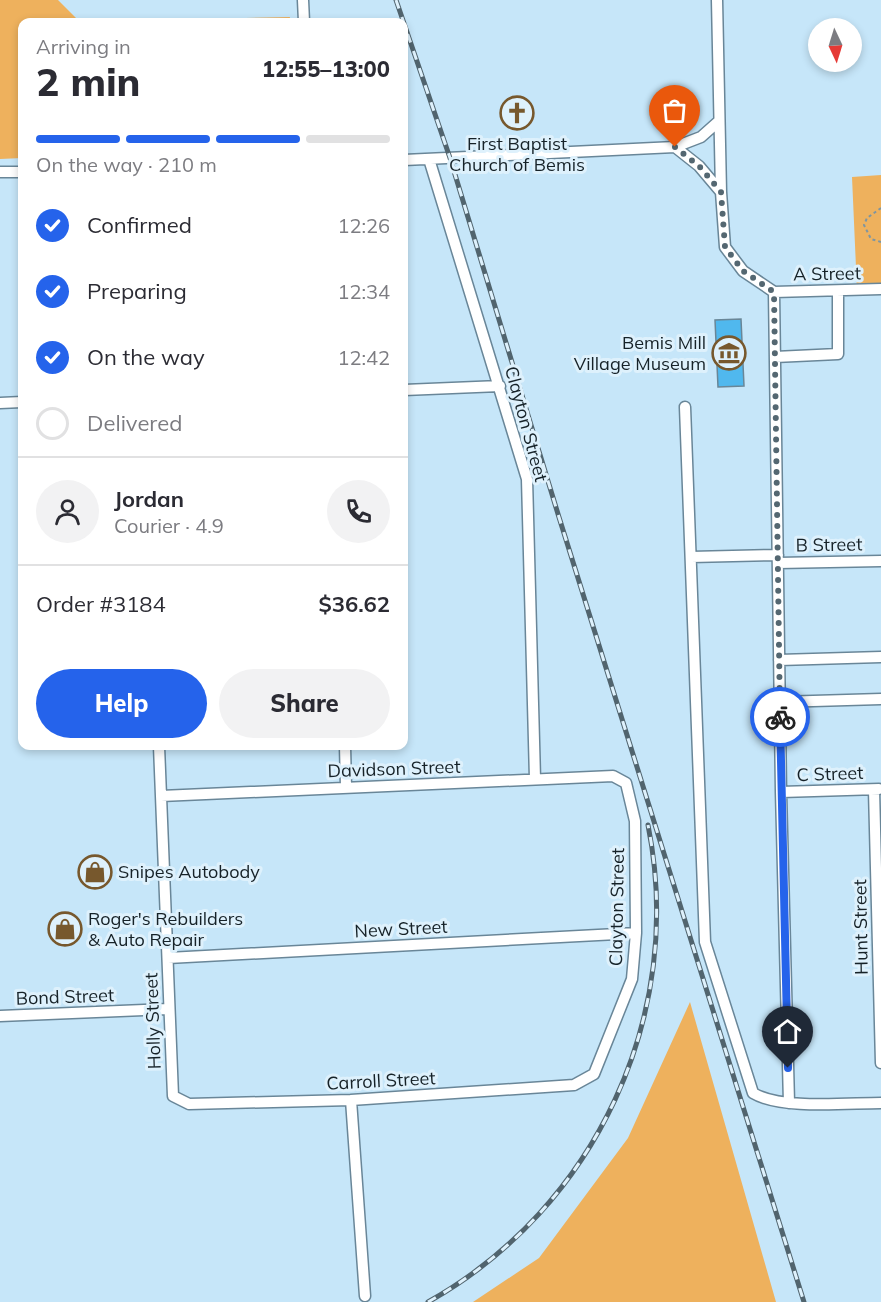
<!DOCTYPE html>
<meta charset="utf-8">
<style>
:root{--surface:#fff;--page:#f2f2f3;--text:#2b2b33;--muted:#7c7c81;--line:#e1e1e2;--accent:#2563eb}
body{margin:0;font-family:Mulish,sans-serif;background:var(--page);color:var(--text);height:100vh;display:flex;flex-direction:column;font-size:22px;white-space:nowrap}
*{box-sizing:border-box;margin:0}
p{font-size:20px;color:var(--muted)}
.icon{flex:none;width:33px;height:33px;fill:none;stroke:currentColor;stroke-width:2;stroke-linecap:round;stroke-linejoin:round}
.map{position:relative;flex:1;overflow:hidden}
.details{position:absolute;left:18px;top:18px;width:390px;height:732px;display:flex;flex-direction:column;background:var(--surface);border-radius:12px;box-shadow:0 3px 9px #0003}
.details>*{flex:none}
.needle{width:39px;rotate:176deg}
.tools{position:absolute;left:808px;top:18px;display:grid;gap:12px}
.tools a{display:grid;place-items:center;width:54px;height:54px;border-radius:50%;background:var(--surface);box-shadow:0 3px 9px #0003;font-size:30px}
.pin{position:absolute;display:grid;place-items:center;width:51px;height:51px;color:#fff;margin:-62px -26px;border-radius:50% 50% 50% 0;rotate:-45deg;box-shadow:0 0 6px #0007}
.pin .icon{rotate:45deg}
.courier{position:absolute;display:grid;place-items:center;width:60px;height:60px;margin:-30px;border:4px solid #2563eb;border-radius:50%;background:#fff;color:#222;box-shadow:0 2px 8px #0007}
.head em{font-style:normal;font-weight:800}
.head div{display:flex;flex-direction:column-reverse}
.head{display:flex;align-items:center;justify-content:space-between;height:102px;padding:0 18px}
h1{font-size:39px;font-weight:800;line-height:45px}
.bar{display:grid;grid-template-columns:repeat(4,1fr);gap:9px 6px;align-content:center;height:72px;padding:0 18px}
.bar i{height:8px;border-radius:4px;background:var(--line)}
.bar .current{background:var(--accent)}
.bar p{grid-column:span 4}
.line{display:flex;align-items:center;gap:15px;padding:0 18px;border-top:2px solid var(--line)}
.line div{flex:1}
.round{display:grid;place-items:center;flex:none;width:63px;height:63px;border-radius:32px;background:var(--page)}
ol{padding:0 18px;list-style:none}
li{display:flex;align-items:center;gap:18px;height:66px}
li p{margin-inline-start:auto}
li .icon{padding:6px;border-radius:50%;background:var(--accent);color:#fff;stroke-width:4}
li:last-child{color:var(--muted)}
li i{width:33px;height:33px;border:3px solid var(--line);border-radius:50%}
.action{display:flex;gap:12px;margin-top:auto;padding:12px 18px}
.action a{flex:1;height:69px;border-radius:36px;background:var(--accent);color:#fff;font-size:24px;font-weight:800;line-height:69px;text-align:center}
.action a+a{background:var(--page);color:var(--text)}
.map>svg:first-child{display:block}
.green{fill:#eeb15d}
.building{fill:#50b8ee;stroke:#698697;stroke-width:1.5}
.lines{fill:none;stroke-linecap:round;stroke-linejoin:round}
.minor-casing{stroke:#698698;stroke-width:13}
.path{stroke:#7d95a2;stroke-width:2;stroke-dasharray:3 3;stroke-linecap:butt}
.minor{stroke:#fff;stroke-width:10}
.rail-casing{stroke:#51646e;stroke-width:5}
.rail{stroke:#def1fc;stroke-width:3;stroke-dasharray:9;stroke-linecap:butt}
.done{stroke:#546771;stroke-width:6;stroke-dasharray:0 10.8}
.route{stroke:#2563eb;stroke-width:8}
.labels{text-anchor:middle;stroke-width:6;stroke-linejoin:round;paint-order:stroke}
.poi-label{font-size:18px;fill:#162228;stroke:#def1fc;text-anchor:start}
.street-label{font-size:18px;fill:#162228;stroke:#def1fc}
</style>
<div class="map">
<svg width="881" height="1302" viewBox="0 0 881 1302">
<rect width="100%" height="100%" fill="#c6e6f9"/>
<!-- green -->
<path class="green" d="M0,0H58L80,22L290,17L289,22H22V158L0,159Z
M881,175V289L857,290L852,177Z
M690,1002L776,1302H473L539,1258L628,1138Z"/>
<!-- building -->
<path class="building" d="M741,319L744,386L718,387L715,320Z"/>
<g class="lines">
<defs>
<path id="minor" d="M303,0L304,22
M717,0L721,192
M675,147L701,137L719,121
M429,159L527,479L535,779
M404,160L675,147L699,166L721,192L725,247L743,271L774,292
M0,172H22
M774,292L781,792L789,1103
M774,292L881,289
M775,357L838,354V291
M404,390L500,386
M0,403L22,402
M685,407L705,942L753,1093C781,1110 847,1103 881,1103
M691,557L778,555
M778,563L881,561
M779,660L881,657
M779,702L881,699
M159,746L173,1096L189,1104L351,1100L574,1085L594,1074L632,979L636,933L635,821L626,783L613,776L161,796
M345,746L346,787
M874,790L881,1063
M781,792L879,789
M168,958L636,933
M0,1016L168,1009
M351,1100L365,1296"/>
</defs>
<!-- minor casing -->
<use href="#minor" class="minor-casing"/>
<!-- path -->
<path class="path" d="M881,208L867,218L864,225L871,239L881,242"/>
<!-- minor -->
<use href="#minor" class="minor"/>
<defs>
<path id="rail" d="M396,0L450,158L558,514L804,1302
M428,1302C596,1208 686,1014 648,825"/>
</defs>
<!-- rail casing -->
<use href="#rail" class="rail-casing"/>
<!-- rail -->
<use href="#rail" class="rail"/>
</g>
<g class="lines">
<!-- done -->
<path class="done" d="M675,147L699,166L721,192L725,247L743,271L774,292L780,717"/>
<!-- route -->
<path class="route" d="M780,717L788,1068"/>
</g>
<!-- icons -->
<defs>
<symbol id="church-ring" viewBox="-11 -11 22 22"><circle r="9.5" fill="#def1fc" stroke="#77582d" stroke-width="1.5"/><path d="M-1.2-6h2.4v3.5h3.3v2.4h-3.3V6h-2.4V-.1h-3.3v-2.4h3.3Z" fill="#77582d"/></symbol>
<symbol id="museum-ring" viewBox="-11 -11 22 22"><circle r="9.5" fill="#def1fc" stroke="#77582d" stroke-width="1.5"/><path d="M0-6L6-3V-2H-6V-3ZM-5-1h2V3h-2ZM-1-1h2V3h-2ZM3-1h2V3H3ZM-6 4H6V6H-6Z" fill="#77582d"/></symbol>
<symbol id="shop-ring" viewBox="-11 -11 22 22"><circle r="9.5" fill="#def1fc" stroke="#77582d" stroke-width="1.5"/><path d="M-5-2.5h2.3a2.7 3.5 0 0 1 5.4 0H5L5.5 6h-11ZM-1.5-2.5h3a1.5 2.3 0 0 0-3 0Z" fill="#77582d"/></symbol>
</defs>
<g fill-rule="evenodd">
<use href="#church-ring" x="498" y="94" width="38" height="38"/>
<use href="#museum-ring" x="710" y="334" width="38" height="38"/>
<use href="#shop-ring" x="76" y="853" width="38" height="38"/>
<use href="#shop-ring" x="46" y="910" width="38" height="38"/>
</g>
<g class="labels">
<!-- poi labels -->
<g class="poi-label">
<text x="517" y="150" text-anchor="middle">First Baptist<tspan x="517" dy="21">Church of Bemis</tspan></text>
<text x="706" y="349" text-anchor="end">Bemis Mill<tspan x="706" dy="21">Village Museum</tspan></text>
<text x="118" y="878">Snipes Autobody</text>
<text x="88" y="925">Roger's Rebuilders<tspan x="88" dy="21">&amp; Auto Repair</tspan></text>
</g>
<!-- street labels -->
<g class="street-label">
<text transform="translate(827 274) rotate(-1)" y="6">A Street</text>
<text transform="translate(526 424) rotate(75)" y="6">Clayton Street</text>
<text transform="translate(829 545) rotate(-1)" y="6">B Street</text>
<text transform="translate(394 769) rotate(-2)" y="6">Davidson Street</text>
<text transform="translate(830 774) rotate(-2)" y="6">C Street</text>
<text transform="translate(617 907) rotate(-89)" y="6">Clayton Street</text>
<text transform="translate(861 927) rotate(-91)" y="6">Hunt Street</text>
<text transform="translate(401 929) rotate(-3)" y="6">New Street</text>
<text transform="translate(65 997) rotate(-2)" y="6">Bond Street</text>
<text transform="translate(153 1021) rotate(-92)" y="6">Holly Street</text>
<text transform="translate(381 1081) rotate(-3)" y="6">Carroll Street</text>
</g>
</g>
</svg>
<div class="tools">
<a><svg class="needle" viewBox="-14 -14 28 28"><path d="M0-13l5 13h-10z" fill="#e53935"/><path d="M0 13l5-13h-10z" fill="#7c7c81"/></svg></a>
</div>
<div class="pin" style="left:675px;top:147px;background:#ea580c"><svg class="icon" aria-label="bag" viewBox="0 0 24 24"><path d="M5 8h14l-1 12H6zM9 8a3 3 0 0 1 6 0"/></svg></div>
<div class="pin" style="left:788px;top:1068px;background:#1f2937"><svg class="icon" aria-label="home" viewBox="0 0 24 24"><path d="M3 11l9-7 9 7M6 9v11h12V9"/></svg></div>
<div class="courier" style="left:780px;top:717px"><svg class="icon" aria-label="bike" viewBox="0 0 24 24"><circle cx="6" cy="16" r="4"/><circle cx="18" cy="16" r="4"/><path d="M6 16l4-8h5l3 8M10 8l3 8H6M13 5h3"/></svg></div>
<section class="details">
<div class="head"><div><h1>2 min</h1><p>Arriving in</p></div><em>12:55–13:00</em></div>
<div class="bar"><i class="current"></i><i class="current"></i><i class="current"></i><i></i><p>On the way · 210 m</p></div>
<ol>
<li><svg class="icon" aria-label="check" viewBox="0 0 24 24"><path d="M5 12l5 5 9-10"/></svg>Confirmed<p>12:26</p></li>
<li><svg class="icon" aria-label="check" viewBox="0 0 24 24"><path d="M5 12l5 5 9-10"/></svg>Preparing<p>12:34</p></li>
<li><svg class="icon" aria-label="check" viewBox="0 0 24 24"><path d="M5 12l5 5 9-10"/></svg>On the way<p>12:42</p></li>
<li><i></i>Delivered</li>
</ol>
<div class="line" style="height:108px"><a class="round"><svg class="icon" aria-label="person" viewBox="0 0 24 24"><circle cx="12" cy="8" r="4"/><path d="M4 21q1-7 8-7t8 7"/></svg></a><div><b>Jordan</b><p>Courier · 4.9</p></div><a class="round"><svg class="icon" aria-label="phone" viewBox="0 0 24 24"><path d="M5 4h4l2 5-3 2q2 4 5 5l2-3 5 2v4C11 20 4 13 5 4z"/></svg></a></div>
<div class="line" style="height:78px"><div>Order #3184</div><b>$36.62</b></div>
<div class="action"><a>Help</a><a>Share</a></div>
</section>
</div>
